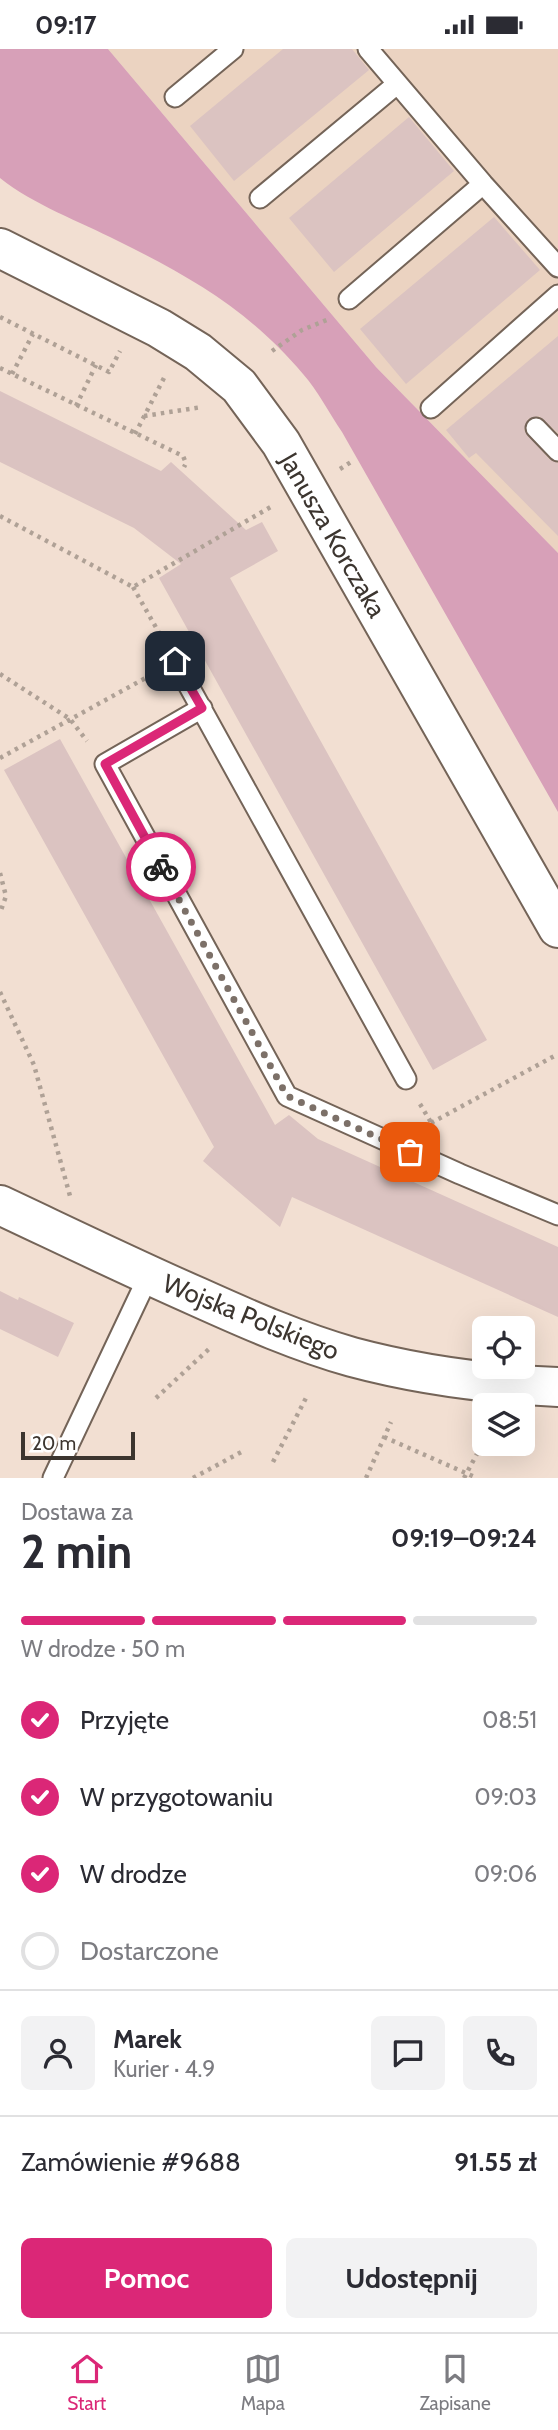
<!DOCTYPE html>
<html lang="pl">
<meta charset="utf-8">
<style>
:root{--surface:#fff;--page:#f2f2f3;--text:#2b2b33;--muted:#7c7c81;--line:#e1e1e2;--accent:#db2777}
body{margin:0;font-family:Cabin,sans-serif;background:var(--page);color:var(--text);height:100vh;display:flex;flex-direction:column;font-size:26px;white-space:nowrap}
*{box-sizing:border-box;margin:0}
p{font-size:23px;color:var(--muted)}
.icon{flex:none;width:38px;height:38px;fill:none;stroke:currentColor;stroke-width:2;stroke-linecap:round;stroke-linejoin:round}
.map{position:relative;height:1429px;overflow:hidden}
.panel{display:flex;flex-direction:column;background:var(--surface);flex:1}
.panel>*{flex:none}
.tools{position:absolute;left:472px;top:1267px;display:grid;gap:14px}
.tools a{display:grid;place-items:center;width:63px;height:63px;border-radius:10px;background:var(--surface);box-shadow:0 7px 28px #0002;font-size:35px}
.scale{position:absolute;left:21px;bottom:18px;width:114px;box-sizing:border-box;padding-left:7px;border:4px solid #3c352f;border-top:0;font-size:19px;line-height:24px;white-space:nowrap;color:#3c352f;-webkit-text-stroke:5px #fff;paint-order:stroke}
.pin{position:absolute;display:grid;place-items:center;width:60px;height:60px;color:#fff;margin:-30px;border-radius:14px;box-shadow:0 4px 10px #0006}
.courier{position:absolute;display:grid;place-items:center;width:70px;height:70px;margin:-35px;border:5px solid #db2777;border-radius:50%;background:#fff;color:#222;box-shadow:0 2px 9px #0007}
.headline em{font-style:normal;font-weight:700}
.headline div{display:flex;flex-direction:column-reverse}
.headline{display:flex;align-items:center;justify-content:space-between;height:119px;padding:0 21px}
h1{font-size:46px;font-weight:700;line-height:52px}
.bar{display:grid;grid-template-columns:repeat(4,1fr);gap:10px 7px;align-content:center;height:84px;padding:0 21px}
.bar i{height:9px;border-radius:5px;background:var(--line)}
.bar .active{background:var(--accent)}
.bar p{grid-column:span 4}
.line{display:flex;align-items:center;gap:18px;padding:0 21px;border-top:2px solid var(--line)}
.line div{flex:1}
.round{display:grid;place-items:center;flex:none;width:74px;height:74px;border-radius:10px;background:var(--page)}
ol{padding:0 21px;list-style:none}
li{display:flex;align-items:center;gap:21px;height:77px}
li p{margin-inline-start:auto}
li .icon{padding:7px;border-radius:50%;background:var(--accent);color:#fff;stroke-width:4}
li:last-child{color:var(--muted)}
li i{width:38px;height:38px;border:4px solid var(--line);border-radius:50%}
.button{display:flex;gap:14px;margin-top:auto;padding:14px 21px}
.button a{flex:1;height:80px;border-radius:10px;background:var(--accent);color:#fff;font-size:28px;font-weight:700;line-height:80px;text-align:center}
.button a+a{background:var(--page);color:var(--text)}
.status{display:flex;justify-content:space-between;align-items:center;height:49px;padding:0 35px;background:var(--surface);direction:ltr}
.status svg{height:19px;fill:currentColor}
.menu{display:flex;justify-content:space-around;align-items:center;height:98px;border-top:2px solid var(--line);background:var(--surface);font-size:19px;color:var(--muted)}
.menu a{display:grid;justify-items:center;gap:4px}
.menu .active{color:var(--accent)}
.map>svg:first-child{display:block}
.built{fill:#ebd3c1}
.green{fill:#d7a0b8}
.building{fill:#dbc3c1}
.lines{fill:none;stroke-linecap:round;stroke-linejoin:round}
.lane-casing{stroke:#746458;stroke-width:23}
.street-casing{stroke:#746458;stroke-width:42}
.path{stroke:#afa196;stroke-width:4.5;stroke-dasharray:3.5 5;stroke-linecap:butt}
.lane{stroke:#fff;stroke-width:19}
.street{stroke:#fff;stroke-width:38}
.done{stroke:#7c7068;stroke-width:7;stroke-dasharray:0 12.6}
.route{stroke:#db2777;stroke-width:9}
.labels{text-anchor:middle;stroke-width:5;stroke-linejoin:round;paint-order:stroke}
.street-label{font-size:26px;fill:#3c352f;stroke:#fff}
</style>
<div class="status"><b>09:17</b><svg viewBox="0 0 49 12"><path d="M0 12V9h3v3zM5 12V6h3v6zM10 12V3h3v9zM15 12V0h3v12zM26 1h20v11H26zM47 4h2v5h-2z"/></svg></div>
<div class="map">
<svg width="558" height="1429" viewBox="0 0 558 1429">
<rect width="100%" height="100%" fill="#f2dfd2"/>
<!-- built -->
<path class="built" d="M108,0H558V504L376,318Z"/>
<!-- green -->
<path class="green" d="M0,0H108L376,318L558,504V763L342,383C329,364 318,342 303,325C250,262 191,228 118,192C79,172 34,156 0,129Z"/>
<!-- building -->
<path class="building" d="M283,0H352L369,21L234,132L190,77Z
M409,68L454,122L334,223L289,169Z
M494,168L540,221L406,335L360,280Z
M558,287V384L539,367L528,370L524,381L549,410L558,414V487L476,404L469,409L446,381Z
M0,342L161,422L171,413L246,481L262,473L278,502L230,529L487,991L433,1021L159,529L181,515L134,479L0,413Z
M60,690L275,1076L289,1066L318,1090L558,1198V1268L292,1148L280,1178L203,1112L214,1098L4,721Z
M0,1242L18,1251L19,1248L74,1274L58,1308L0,1280Z"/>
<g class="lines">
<defs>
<path id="lane" d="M368,0L483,135L558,218
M175,48L233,0
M260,149L397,35
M349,250L483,135
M431,359L558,246
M536,379L558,402
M175,612L406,1030
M202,659L105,715L287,1047L460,1125L558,1166
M53,1429L149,1226"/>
<path id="street" d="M0,199L159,279L198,303L239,337L281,394L558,879
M0,1156C66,1187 132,1219 198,1248C249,1271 299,1293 352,1308C419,1326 489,1335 558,1338"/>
</defs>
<!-- lane casing -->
<use href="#lane" class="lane-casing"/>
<!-- street casing -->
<use href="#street" class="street-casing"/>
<!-- path -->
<path class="path" d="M0,268L109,323L120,302
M272,302L302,281L329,270
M0,319L183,407L186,414L184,418
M12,325L33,285
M76,357L96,316
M144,367L202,358
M135,385L165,327
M340,420L351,413
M0,467L133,538L274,456
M133,538L162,589
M0,625L70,670L87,692
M0,709L151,626
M0,824L6,847L0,864
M0,943L34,1016L70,1147
M420,1055L432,1075
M431,1074L558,1005
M156,1349L209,1300
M384,1388L477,1429
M273,1413L307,1347
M193,1429L245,1401
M366,1429L391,1373
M464,1429L485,1390"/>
<!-- lane -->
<use href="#lane" class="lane"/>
<!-- street -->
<use href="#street" class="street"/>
</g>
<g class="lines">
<!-- done -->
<path class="done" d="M161,818L287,1047L410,1103"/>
<!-- route -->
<path class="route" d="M161,818L105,715L202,659L175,612"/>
</g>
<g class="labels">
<!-- street labels -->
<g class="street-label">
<text transform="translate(333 486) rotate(60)" y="9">Janusza Korczaka</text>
<text transform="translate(251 1268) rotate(22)" y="9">Wojska Polskiego</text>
</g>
</g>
</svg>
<div class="tools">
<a><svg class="icon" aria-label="locate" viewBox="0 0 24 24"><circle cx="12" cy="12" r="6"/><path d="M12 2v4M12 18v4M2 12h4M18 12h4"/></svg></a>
<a><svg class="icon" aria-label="layers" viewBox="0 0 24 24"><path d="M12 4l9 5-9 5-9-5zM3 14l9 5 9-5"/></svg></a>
</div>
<div class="scale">20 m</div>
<div class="pin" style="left:410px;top:1103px;background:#ea580c"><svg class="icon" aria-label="bag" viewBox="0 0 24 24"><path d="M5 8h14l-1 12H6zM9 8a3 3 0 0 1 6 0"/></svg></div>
<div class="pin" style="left:175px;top:612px;background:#1f2937"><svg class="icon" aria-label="home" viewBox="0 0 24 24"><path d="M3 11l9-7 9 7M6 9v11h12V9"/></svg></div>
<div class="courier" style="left:161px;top:818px"><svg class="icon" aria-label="bike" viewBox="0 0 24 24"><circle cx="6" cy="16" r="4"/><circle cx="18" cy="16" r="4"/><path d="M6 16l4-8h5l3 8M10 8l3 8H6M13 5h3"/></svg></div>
</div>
<section class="panel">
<div class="headline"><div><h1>2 min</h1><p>Dostawa za</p></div><em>09:19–09:24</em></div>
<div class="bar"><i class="active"></i><i class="active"></i><i class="active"></i><i></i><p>W drodze · 50 m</p></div>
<ol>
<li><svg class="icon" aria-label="check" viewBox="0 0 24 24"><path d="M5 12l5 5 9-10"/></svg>Przyjęte<p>08:51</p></li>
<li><svg class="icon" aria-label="check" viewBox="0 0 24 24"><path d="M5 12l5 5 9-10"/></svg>W przygotowaniu<p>09:03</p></li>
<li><svg class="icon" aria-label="check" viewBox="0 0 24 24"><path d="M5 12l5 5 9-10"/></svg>W drodze<p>09:06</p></li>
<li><i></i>Dostarczone</li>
</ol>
<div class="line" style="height:126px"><a class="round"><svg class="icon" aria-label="person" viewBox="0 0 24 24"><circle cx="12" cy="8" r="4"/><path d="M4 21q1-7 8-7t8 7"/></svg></a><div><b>Marek</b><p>Kurier · 4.9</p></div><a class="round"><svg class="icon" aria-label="chat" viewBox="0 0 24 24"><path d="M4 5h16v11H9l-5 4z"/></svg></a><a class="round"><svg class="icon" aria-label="phone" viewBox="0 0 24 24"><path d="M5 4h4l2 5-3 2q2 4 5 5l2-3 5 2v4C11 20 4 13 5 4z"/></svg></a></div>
<div class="line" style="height:91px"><div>Zamówienie #9688</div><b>91.55 zł</b></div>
<div class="button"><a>Pomoc</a><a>Udostępnij</a></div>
</section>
<nav class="menu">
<a class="active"><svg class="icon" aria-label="home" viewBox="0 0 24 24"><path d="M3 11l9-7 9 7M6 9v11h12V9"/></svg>Start</a>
<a><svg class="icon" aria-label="map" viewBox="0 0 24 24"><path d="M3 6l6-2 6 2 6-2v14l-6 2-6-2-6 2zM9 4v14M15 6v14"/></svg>Mapa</a>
<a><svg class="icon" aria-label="saved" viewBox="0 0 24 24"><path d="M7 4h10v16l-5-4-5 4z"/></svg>Zapisane</a>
</nav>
